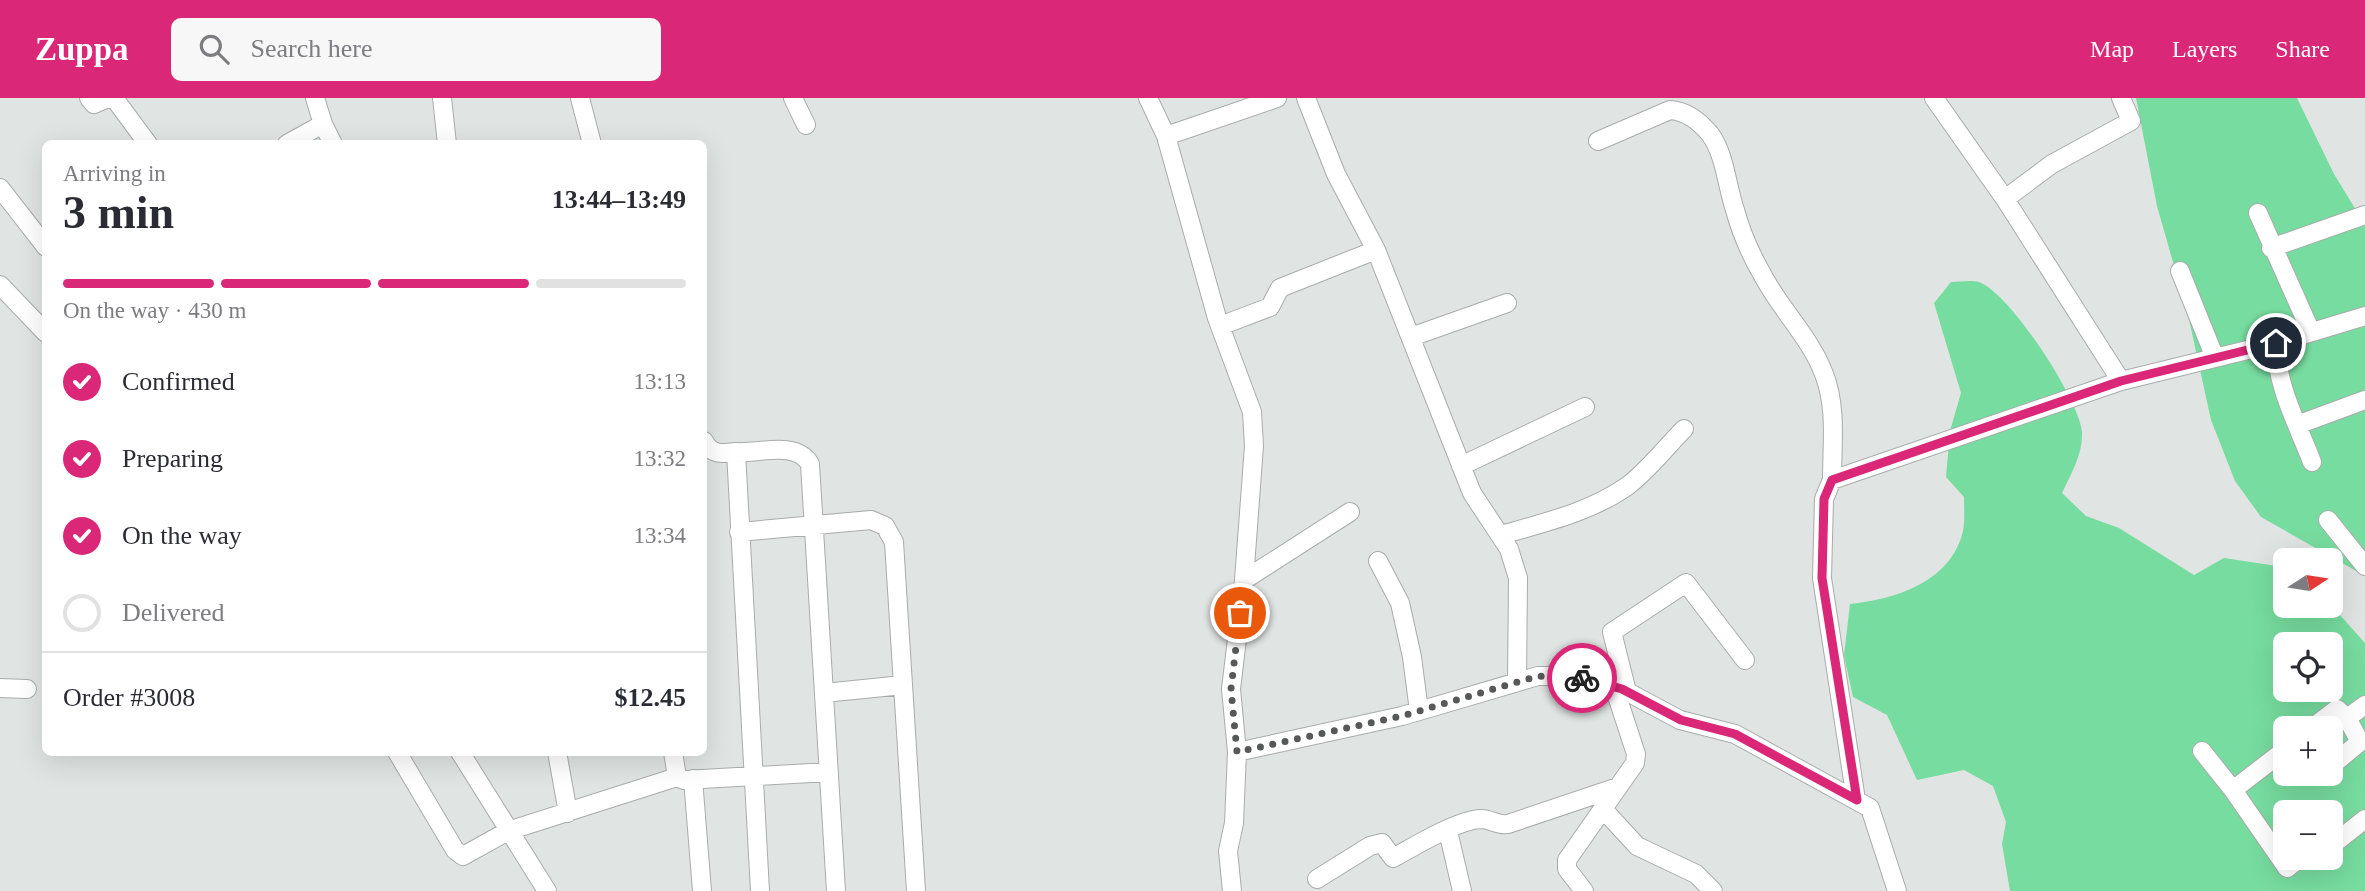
<!DOCTYPE html>
<meta charset="utf-8">
<style>
:root{--surface:#fff;--page:#f7f7f7;--text:#2b2b33;--muted:#7c7c81;--line:#e1e1e2;--accent:#db2777}
body{margin:0;font-family:"Times New Roman",serif;background:var(--page);color:var(--text);height:100vh;display:flex;flex-direction:column;font-size:26px;white-space:nowrap}
*{box-sizing:border-box;margin:0}
p{font-size:23px;color:var(--muted)}
.icon{flex:none;width:38px;height:38px;fill:none;stroke:currentColor;stroke-width:2;stroke-linecap:round;stroke-linejoin:round}
.map{position:relative;flex:1;overflow:hidden}
.panel{position:absolute;left:42px;top:42px;width:665px;height:616px;display:flex;flex-direction:column;background:var(--surface);border-radius:10px;box-shadow:0 7px 28px #0002}
.panel>*{flex:none}
.needle{width:46px;rotate:78deg}
.buttons{position:absolute;left:2273px;top:450px;display:grid;gap:14px}
.buttons a{display:grid;place-items:center;width:70px;height:70px;border-radius:10px;background:var(--surface);box-shadow:0 7px 28px #0002;font-size:35px}
.pin{position:absolute;display:grid;place-items:center;width:60px;height:60px;color:#fff;margin:-30px;border:4px solid #fff;border-radius:50%;box-shadow:0 2px 7px #0007}
.courier{position:absolute;display:grid;place-items:center;width:70px;height:70px;margin:-35px;border:5px solid #db2777;border-radius:50%;background:#fff;color:#222;box-shadow:0 2px 9px #0007}
.overview em{font-style:normal;font-weight:800}
.overview div{display:flex;flex-direction:column-reverse}
.overview{display:flex;align-items:center;justify-content:space-between;height:119px;padding:0 21px}
h1{font-size:46px;font-weight:800;line-height:52px}
.bar{display:grid;grid-template-columns:repeat(4,1fr);gap:10px 7px;align-content:center;height:84px;padding:0 21px}
.bar i{height:9px;border-radius:5px;background:var(--line)}
.bar .on{background:var(--accent)}
.bar p{grid-column:span 4}
.line{display:flex;align-items:center;gap:18px;padding:0 21px;border-top:2px solid var(--line)}
.line div{flex:1}
ol{padding:0 21px;list-style:none}
li{display:flex;align-items:center;gap:21px;height:77px}
li p{margin-inline-start:auto}
li .icon{padding:7px;border-radius:50%;background:var(--accent);color:#fff;stroke-width:4}
li:last-child{color:var(--muted)}
li i{width:38px;height:38px;border:4px solid var(--line);border-radius:50%}
header{display:flex;align-items:center;gap:42px;box-sizing:border-box;height:98px;padding:0 35px;background:var(--accent);color:#fff}
header strong{font-size:33px}
nav{display:flex;gap:38px;margin-inline-start:auto;font-size:24px}
.search{width:490px;height:63px;background:var(--page);display:flex;align-items:center;gap:18px;box-sizing:border-box;padding:0 24px;border-radius:10px;color:var(--muted);font-size:26px}
.map>svg:first-child{display:block}
.water{fill:#77dc9f;fill-rule:evenodd}
.lines{fill:none;stroke-linecap:round;stroke-linejoin:round}
.street-casing{stroke:#a8acaa;stroke-width:20}
.street{stroke:#fff;stroke-width:18}
.done{stroke:#575958;stroke-width:7;stroke-dasharray:0 12.6}
.route{stroke:#db2777;stroke-width:9}
</style>
<header>
<strong>Zuppa</strong>
<div class="search"><svg class="icon" aria-label="search" viewBox="0 0 24 24"><circle cx="10" cy="10" r="6"/><path d="M15 15l6 6"/></svg>Search here</div>
<nav><a>Map</a><a>Layers</a><a>Share</a></nav>
</header>
<div class="map">
<svg width="2365" height="793" viewBox="0 0 2365 793">
<rect width="100%" height="100%" fill="#e0e4e2"/>
<!-- water -->
<path class="water" d="M2136,0H2297L2334,76L2365,127V478L2261,419L2235,383L2211,322L2188,217L2157,108Z
M1951,184C1959,184 1971,182 1979,184C2010,195 2079,301 2082,334C2083,356 2071,376 2062,395L2086,418L2119,430L2194,477L2224,460L2277,468L2285,473L2286,508L2331,507L2365,545V793H2010L2002,746L2006,724L1993,688L1964,672L1917,682L1887,617L1853,599L1844,557L1850,506C1896,501 1951,484 1963,433C1965,423 1964,410 1964,399L1946,379L1950,333L1961,295L1934,205ZM2286,546H2331V592H2286ZM2286,630H2331V676H2286ZM2286,714H2331V760H2286Z"/>
<g class="lines">
<defs>
<path id="street" d="M89,0L94,6L108,0
M114,0L148,46
M442,0L447,46
M580,0L592,46
M793,0L806,27
M1148,0L1166,38L1217,220L1252,314L1254,348L1244,482L1231,591L1237,654L1234,725L1228,753L1232,793
M1306,0L1336,76L1376,152L1472,395L1509,451L1518,480L1517,583
M1934,0L2005,101L2121,283
M323,26L333,46
M1166,38L1277,0
M1598,43L1670,12C1686,13 1700,24 1710,36C1725,56 1727,89 1735,112C1741,134 1751,157 1762,176C1780,211 1810,239 1824,276C1837,309 1832,347 1832,382
M287,46L323,26L315,0
M0,90L46,149
M2005,101L2052,66L2131,23L2121,0
M2258,115L2311,234
M2271,150L2365,117
M2180,173L2215,260
M0,187L46,235
M1220,228L1270,209L1280,190L1376,152
M1411,239L1507,205
M2276,245C2276,287 2297,325 2312,364
M2297,327L2365,302
M704,343C711,357 722,356 736,354
M1461,368L1585,309
M2328,422L2365,468
M739,434L871,422L885,428L894,444L916,793
M1501,437C1543,425 1590,414 1626,389C1647,374 1665,350 1684,331
M1378,463L1400,505L1412,559L1419,613
M1244,482L1350,414
M0,590L27,591
M1627,594L1612,534L1686,485L1745,562
M824,595L903,587
M2347,620L2365,607
M2312,630L2337,611L2347,620L2360,644L2331,668
M2202,653L2233,692L2287,770L2300,760
M397,654L455,752L463,758L508,733L677,679L684,682L829,674
M460,654L547,793
M557,654L568,715
M673,654L677,679
M1237,654L1402,618L1538,578H1573L1622,591L1680,622L1735,636L1870,710L1897,793
M693,681L702,793
M2233,692L2286,651
M1856,702L1822,480L1824,401L1832,382L2121,283L2276,245L2365,218
M1603,711L1637,748L1696,776L1713,793
M1448,733L1462,793
M2331,748L2365,721
M1317,781L1370,748L1382,745L1393,760C1415,748 1457,722 1481,721C1491,721 1498,728 1508,726L1618,689
M760,793L736,354C759,356 796,342 810,366L836,793
M1584,793L1567,771V762L1635,665L1636,656L1614,589"/>
</defs>
<!-- street casing -->
<use href="#street" class="street-casing"/>
<!-- street -->
<use href="#street" class="street"/>
</g>
<g class="lines">
<!-- done -->
<path class="done" d="M1240,515L1231,591L1237,654L1402,618L1538,578L1582,580"/>
<!-- route -->
<path class="route" d="M1582,580L1622,591L1681,622L1735,636L1857,702L1822,480L1824,401L1832,382L2121,283L2276,245"/>
</g>
</svg>
<div class="buttons">
<a><svg class="needle" viewBox="-14 -14 28 28"><path d="M0-13l5 13h-10z" fill="#e53935"/><path d="M0 13l5-13h-10z" fill="#7c7c81"/></svg></a>
<a><svg class="icon" aria-label="locate" viewBox="0 0 24 24"><circle cx="12" cy="12" r="6"/><path d="M12 2v4M12 18v4M2 12h4M18 12h4"/></svg></a>
<a>+</a>
<a>−</a>
</div>
<div class="pin" style="left:1240px;top:515px;background:#ea580c"><svg class="icon" aria-label="bag" viewBox="0 0 24 24"><path d="M5 8h14l-1 12H6zM9 8a3 3 0 0 1 6 0"/></svg></div>
<div class="pin" style="left:2276px;top:245px;background:#1f2937"><svg class="icon" aria-label="home" viewBox="0 0 24 24"><path d="M3 11l9-7 9 7M6 9v11h12V9"/></svg></div>
<div class="courier" style="left:1582px;top:580px"><svg class="icon" aria-label="bike" viewBox="0 0 24 24"><circle cx="6" cy="16" r="4"/><circle cx="18" cy="16" r="4"/><path d="M6 16l4-8h5l3 8M10 8l3 8H6M13 5h3"/></svg></div>
<section class="panel">
<div class="overview"><div><h1>3 min</h1><p>Arriving in</p></div><em>13:44–13:49</em></div>
<div class="bar"><i class="on"></i><i class="on"></i><i class="on"></i><i></i><p>On the way · 430 m</p></div>
<ol>
<li><svg class="icon" aria-label="check" viewBox="0 0 24 24"><path d="M5 12l5 5 9-10"/></svg>Confirmed<p>13:13</p></li>
<li><svg class="icon" aria-label="check" viewBox="0 0 24 24"><path d="M5 12l5 5 9-10"/></svg>Preparing<p>13:32</p></li>
<li><svg class="icon" aria-label="check" viewBox="0 0 24 24"><path d="M5 12l5 5 9-10"/></svg>On the way<p>13:34</p></li>
<li><i></i>Delivered</li>
</ol>
<div class="line" style="height:91px"><div>Order #3008</div><b>$12.45</b></div>
</section>
</div>
